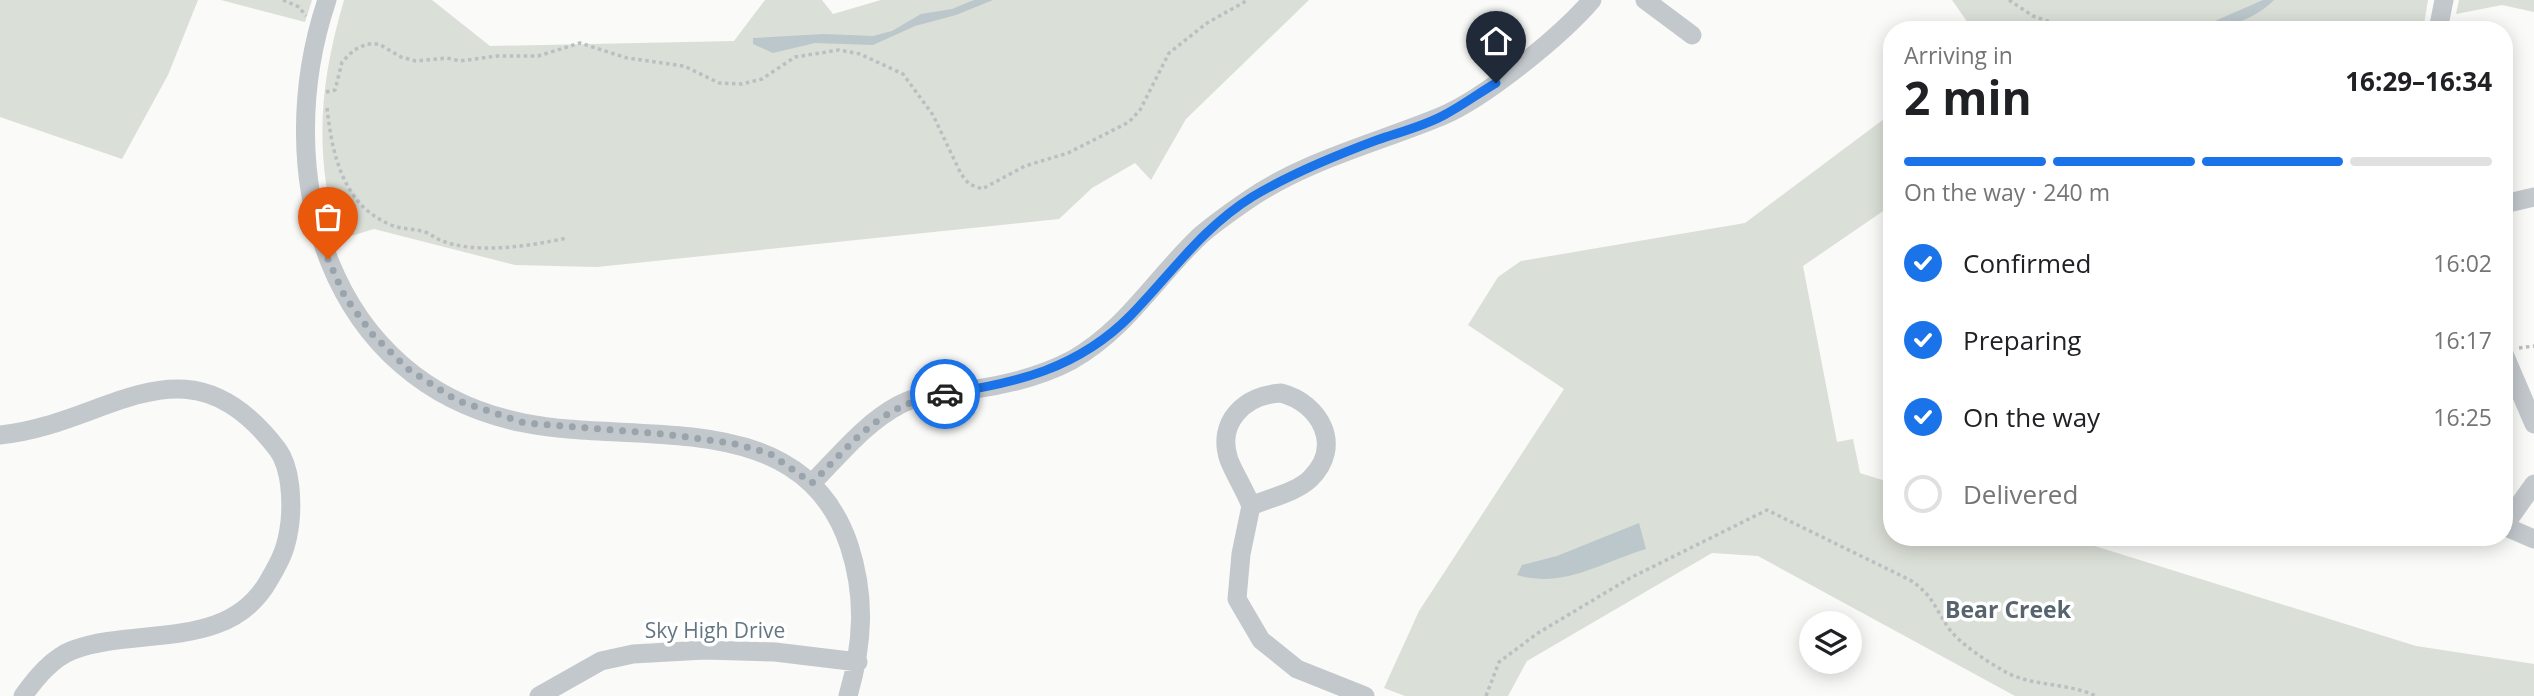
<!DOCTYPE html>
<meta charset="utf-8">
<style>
:root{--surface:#fff;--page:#f6f6f6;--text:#202124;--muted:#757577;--line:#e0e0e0;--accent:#1a73e8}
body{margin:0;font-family:"Open Sans",sans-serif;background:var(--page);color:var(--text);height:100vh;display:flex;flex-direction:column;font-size:26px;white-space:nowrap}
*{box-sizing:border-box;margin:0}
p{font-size:23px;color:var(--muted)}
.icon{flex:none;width:38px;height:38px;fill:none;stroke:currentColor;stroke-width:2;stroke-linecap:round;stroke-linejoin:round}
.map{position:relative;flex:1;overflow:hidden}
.details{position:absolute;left:1883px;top:21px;width:630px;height:525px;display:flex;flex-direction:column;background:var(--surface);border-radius:28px;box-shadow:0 4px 18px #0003}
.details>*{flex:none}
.buttons{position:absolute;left:1799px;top:611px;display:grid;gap:14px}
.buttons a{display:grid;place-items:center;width:63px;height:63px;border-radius:50%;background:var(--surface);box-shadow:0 4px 18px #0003;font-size:35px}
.pin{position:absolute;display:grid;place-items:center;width:60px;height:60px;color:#fff;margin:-72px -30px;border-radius:50% 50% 50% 0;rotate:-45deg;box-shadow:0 0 7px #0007}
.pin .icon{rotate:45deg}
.courier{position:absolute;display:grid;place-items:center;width:70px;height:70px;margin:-35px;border:5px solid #1a73e8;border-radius:50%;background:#fff;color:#222;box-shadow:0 2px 9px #0007}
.summary em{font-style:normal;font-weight:700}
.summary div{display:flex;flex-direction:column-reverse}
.summary{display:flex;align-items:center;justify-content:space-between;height:119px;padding:0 21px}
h1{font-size:46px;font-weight:700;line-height:52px}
.bar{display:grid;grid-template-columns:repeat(4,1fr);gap:10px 7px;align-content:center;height:84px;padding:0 21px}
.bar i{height:9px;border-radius:5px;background:var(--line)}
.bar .on{background:var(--accent)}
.bar p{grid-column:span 4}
ol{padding:0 21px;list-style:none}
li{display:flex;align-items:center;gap:21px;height:77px}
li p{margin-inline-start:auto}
li .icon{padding:7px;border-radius:50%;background:var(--accent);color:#fff;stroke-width:4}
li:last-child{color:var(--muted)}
li i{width:38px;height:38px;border:4px solid var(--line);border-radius:50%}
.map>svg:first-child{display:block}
.green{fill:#dadfd7}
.water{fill:#bbc7cb}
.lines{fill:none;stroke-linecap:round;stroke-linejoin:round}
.path{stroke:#bbbfc2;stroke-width:3.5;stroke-dasharray:3.5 3.5;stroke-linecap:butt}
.street{stroke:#c3c8cc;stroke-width:19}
.done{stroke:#99a4ac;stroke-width:7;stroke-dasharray:0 12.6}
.route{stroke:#1a73e8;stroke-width:9}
.labels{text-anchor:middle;stroke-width:7;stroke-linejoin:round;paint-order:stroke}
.street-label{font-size:21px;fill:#657683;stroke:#fff}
.neighbourhood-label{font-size:23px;font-weight:bold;fill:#57646e;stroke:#fff}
</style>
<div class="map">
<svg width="2534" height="696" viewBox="0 0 2534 696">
<rect width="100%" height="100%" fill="#fafaf8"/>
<!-- green -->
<path class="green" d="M0,0H198L168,75L122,159L0,117Z
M221,0H312L305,22Z
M344,0H432L490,46L734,41L765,0H822L833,14L881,0H1309L1186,119L1151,180L1135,163L1092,188L1059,219L597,267L515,265L374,229L338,240C314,153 319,86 344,0Z
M1952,0H2428L2423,30H1973Z
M2459,0H2534V12L2502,5L2456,14Z
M1892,113V205L1803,266L1837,442L1853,439L1860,473L1892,483V537H2066L2416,646L2534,664V696H2015L1758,556L1712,553L1527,661L1508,696H1405L1384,688L1419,611L1564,389L1468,325L1498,277L1521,261L1745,223Z"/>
<!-- water -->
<path class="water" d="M974,0H993L956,15L915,26L873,45L815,43L773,53L753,44V38L824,34L873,36L892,31L921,14L952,9Z
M2263,0H2274C2249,25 2215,30 2182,30L2208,24Z
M1639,523L1646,549C1602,562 1564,589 1517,575L1522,565L1557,556Z"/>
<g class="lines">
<!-- path -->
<path class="path" d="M283,0L299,7L306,16
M2009,0L2033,16L2073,30
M326,92L335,90L342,62L354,50L367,44H379L401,57L416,61L447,58L460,61L497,56H538L580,43L627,58L684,66L719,83L742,84L762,79L795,57L839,50L860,54L903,74L933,115L961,174L969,184L982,189L1025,166L1068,153L1129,122L1140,110L1169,53L1207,23L1248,0
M327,108C332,152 342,204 389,224C401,230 413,228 425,232C431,234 435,238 440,240C476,255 529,246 567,238
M2519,348L2534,346
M1486,696L1499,662L1538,633L1630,578L1767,510L1910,580C1934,596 1935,609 1950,630C1962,645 1985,660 2002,670C2030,687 2066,682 2096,696"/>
<!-- street -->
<path class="street" d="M327,0C269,172 326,384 524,423C638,446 801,404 849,545C866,597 863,644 848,696
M1645,0L1692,35
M2438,30L2444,0
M2504,204L2534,197
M2504,354L2534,424
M1281,393C1320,403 1344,446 1310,479C1295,493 1269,498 1251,506C1245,490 1235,475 1229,460C1216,422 1245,395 1281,393Z
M0,435C108,425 186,328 278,450C291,468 292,501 290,522C287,547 282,558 269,580C229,652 138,626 73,650C52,658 36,678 23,696
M812,483C839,456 865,423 899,405C921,393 952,393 976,389C1010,384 1042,376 1072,360C1127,329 1156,277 1201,235C1215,223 1232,211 1248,200C1306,160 1377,143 1442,116C1485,98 1561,36 1592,0
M1251,506L1241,554L1237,599L1261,640L1297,669L1365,696
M2504,526L2534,484
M2504,526L2534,539
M539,696L601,661L633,654L705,650L775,652L858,662"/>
</g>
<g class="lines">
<!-- done -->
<path class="done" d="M328,259L345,297L373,335L408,369L456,400L524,423L664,434L731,443L769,453L812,483C855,440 882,403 945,394"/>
<!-- route -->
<path class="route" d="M945,394C1016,383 1078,369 1131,315C1171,274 1202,228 1252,197C1292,173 1334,156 1377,140C1400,132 1425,126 1446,114C1463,105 1479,93 1496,83"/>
</g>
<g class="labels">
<!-- street labels -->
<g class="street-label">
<text x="715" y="638">Sky High Drive</text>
</g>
<!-- neighbourhood labels -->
<g class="neighbourhood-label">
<text x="2008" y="618">Bear Creek</text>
</g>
</g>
</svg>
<div class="buttons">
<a><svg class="icon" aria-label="layers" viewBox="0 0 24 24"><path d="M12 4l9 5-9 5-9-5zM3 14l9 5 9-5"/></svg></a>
</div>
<div class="pin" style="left:328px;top:259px;background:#ea580c"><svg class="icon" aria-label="bag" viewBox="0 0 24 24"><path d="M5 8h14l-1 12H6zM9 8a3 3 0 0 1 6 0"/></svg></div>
<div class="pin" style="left:1496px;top:83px;background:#1f2937"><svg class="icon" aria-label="home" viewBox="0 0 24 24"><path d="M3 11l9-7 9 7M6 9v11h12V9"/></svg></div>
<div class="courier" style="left:945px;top:394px"><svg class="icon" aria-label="car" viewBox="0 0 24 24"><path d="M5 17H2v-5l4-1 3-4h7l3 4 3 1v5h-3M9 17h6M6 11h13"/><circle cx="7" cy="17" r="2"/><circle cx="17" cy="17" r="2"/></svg></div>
<section class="details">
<div class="summary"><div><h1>2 min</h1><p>Arriving in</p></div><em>16:29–16:34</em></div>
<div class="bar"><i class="on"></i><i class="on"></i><i class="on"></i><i></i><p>On the way · 240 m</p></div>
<ol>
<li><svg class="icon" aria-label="check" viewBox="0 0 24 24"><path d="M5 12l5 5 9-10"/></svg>Confirmed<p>16:02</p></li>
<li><svg class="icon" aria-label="check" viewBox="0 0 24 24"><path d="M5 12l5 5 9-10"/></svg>Preparing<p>16:17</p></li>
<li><svg class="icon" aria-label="check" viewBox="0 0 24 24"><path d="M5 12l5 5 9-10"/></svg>On the way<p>16:25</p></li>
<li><i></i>Delivered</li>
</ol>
</section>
</div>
